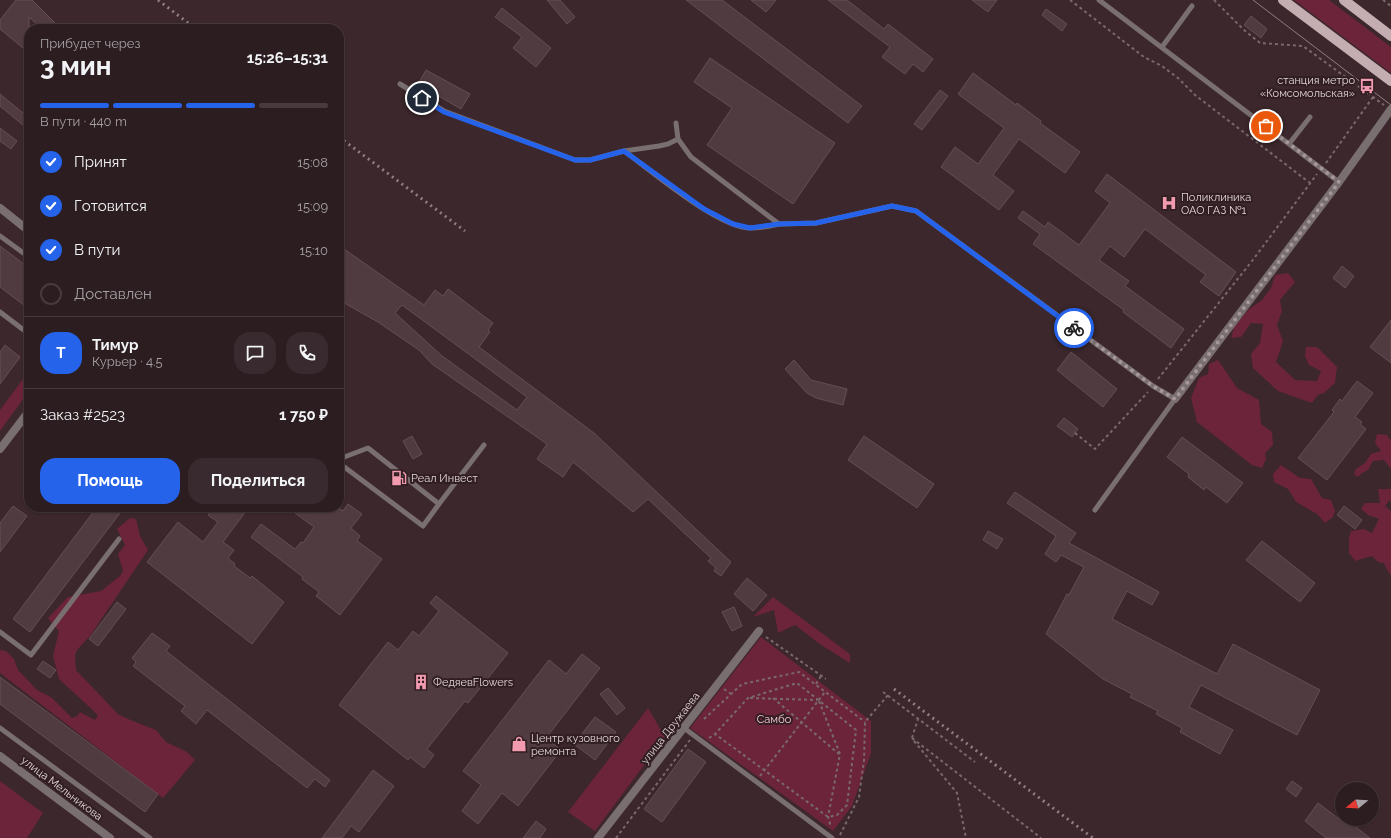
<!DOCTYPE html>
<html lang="ru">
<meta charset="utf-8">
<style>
:root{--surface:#2c1d21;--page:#382a2e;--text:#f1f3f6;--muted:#a6a2a5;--line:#483b3f;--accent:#2563eb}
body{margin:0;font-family:Raleway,sans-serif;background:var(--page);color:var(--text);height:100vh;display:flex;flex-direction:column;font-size:15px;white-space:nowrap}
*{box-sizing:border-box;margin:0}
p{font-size:13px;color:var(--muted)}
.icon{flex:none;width:22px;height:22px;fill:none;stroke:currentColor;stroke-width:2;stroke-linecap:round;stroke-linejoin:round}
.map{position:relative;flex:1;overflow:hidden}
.side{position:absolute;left:24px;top:24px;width:320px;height:488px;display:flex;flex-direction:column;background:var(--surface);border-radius:16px;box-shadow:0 1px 3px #0004,0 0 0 1px var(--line)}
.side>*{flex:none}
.needle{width:26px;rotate:252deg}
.controls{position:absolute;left:1335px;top:782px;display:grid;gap:8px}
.controls a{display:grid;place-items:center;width:44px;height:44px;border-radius:50%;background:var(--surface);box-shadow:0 1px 3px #0004,0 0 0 1px var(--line);font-size:20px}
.pin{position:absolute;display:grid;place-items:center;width:34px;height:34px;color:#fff;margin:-17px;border:2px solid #fff;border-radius:50%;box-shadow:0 1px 4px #0007}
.courier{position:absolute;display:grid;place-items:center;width:40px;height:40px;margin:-20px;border:3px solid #2563eb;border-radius:50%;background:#fff;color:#222;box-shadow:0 1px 5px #0007}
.overview em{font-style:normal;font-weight:700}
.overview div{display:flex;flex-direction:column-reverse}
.overview{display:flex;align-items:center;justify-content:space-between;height:68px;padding:0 16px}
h1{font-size:26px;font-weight:700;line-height:30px}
.bar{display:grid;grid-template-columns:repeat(4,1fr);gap:6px 4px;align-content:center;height:48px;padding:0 16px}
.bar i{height:5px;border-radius:3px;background:var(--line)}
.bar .active{background:var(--accent)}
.bar p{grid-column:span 4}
.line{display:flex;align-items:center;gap:10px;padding:0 16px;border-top:1px solid var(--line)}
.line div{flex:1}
.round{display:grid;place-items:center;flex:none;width:42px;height:42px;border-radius:16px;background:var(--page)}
ol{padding:0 16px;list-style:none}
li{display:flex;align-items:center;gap:12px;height:44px}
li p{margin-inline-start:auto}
li .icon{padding:4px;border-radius:50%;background:var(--accent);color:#fff;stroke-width:4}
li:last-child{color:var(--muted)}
li i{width:22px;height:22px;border:2px solid var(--line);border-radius:50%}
.primary-button{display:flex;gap:8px;margin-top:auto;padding:8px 16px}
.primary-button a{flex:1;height:46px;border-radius:16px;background:var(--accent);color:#fff;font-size:16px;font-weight:700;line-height:46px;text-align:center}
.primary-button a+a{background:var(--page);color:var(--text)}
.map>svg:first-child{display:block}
.green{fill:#6c243b}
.building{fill:#503b40;stroke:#664f54;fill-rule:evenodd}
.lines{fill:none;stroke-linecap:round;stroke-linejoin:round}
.path{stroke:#7a696c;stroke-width:2;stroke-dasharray:3 3;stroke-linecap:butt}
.service{stroke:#796e70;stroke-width:5}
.minor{stroke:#796e70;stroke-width:8}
.primary{stroke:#c4aeb2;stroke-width:10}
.tram{stroke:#8f7e82;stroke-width:1}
.rail{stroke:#8f7e82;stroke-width:3;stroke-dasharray:2 4;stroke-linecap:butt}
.done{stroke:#a6979a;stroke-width:4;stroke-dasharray:0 7.2}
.route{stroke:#2563eb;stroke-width:5}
.labels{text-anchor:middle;stroke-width:4;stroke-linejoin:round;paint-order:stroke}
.poi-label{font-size:11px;fill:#e0d3d5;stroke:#311e22;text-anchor:start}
.park-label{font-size:11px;fill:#faccd5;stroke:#311e22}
.street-label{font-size:11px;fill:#e0d3d5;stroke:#311e22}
</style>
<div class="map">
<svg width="1391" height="838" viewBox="0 0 1391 838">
<rect width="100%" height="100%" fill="#3b272c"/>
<!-- green -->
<path class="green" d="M1294,0H1329L1391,47V73Z
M1288,273L1295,282L1280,300L1282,311L1277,325L1283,341L1276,362L1295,380L1317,381L1321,371L1309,365L1305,356L1306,347H1317L1337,367L1335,383L1324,393L1318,395L1312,403L1278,391L1253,368L1251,354L1260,343L1263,324L1251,323L1241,337L1231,338L1234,327L1249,309L1262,300L1271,288L1275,275Z
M1218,360L1237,388L1259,400L1261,424L1272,432L1273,445L1265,453L1266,459L1262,468L1252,465L1197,422L1191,398L1199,378L1208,374L1209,364Z
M29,371V391L0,431V410Z
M1377,434L1387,435L1391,441V469L1384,460L1373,461L1368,470L1362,473L1358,477L1354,474L1356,469L1365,463L1371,454L1381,451L1375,443Z
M1281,465L1300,478L1311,479L1322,498L1331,500L1335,511L1333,517L1325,523L1317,514L1296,502L1288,489L1274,482L1273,474Z
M1378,489H1391V501H1389L1385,506L1391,511V575L1389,573L1384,563L1378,562L1372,556L1355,561L1349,553V538L1351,531L1364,529L1372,533L1379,519L1368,515L1361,509L1365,503H1380Z
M130,518L136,519L140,536L148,550L90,636L77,650L75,655L76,670L118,714L128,719L156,730L166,742L187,752L195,760L163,798L0,673V650L6,651L14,659L18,670L37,690L52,698L72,718L77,716L80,712L95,720L98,715L59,679L53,656L59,631L48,618L68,597L101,591L120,576L123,571L118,554L125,545L117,529Z
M773,597L850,654V663L821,645L795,625L778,633L774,610L753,617Z
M761,637L871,721V753L852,806L833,831L690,728Z
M648,708L665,737L595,831L568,812Z
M0,781L43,813L27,838H0Z"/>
<!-- building -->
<path class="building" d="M16,0H32L61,29H42L29,17V53L0,29V20Z
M547,0H560L575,17L567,24Z
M686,0H722L862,106L848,123Z
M751,0H776L766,12Z
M828,0H847L884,29L888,24L933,59L923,72L913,64L905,74L882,57L890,47Z
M972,0H997L988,12Z
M502,8L551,48L536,67L513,48L522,37L495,17Z
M1046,9L1067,24L1062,31L1042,15Z
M1251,16L1267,29L1261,38L1244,25Z
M710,58L835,143L793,204L707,145L732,108L694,82Z
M426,70L470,94L461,109L418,84Z
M973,73L1016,105L1017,103L1041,121L1040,123L1080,152L1065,173L1019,139L993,175L1014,191L999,210L941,167L955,147L978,164L1004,128L958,94Z
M940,90L948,96L922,130L914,124Z
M0,94L29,118V130L0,106Z
M0,128L17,141L11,149L0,141Z
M1107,174L1236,272L1219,296L1200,282L1206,275L1145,229L1124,257L1110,246L1099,260L1129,281L1125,286L1184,329L1171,348L1123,312L1124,310L1033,244L1040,234L1018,218L1023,211L1045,227L1048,222L1079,245L1110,203L1095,191Z
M0,246L29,268V309L0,287Z
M344,249L424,305L435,290L443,296L448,289L493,323L488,330L490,332L479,347L594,433L731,562L721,576L714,571L716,568L708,561L711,558L648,499L633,512L573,462L563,477L537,459L547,444L432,364L419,350L378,322L339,300V257ZM402,305L527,397L517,410L442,356L395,313Z
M1342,266L1354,276L1345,288L1333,278Z
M1391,320V363L1370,347Z
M5,345L20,357L0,384V352Z
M1071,352L1117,389L1103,407L1057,370Z
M794,360L811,380L847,389L843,405L816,398L807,393L785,369Z
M1357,381L1373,393L1355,417L1362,422L1360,424L1366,429L1327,480L1298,458L1334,412L1332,410L1340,399L1342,401Z
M1064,418L1078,429L1072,437L1057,426Z
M412,436L422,454L413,459L403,441Z
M864,436L934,484L917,508L848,460Z
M1182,437L1243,483L1227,503L1206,487L1204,490L1188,477L1189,474L1167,457Z
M1015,492L1076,533L1069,543L1159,592L1152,605L1127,591L1112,619L1217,674L1233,644L1320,690L1297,735L1201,685L1189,707L1233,730L1220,754L1180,732L1182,728L1156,714L1158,711L1130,697L1132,694L1103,679L1046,634L1067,594L1069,595L1084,567L1061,555L1056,562L1045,554L1056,536L1007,503Z
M348,504L362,514L351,528L360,536L357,541L382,559L340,615L316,596L319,592L302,579L303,577L251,537L261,524L295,549L301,542L303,543L314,527L287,507H337L343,511Z
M13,506L27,516L0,552V523Z
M1344,506L1362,520L1355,529L1337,515Z
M97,507H112L120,513L30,632L13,619Z
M214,507H249L223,542L234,550L228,558L235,564L234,566L250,578L252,576L284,602L252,644L147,562L178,522L203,542L218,522L208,515Z
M988,531L1003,539L997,549L983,540Z
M1262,541L1315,583L1300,602L1246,560Z
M747,578L767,595L753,611L734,594Z
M436,596L508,653L468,703L465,701L427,749L434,755L424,768L410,757L408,760L339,705L388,642L398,650L413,631L419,636L439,611L430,603Z
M117,602L126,609L98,646L89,639Z
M734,607L742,626L732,631L722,612Z
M152,633L170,646L166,651L330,780L325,787L315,779L307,788L207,710L196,724L181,711L185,706L133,666L136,662L132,658Z
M582,654L600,668L546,738L561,750L518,806L502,793L478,824L462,811L481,785L463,771L549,660L566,674Z
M43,661L56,670L50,678L37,669Z
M0,677L158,794L145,812L0,704Z
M608,688L625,708L617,715L600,694Z
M595,717L616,732L595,760L574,744Z
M688,749L706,762L662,822L644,809Z
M373,770L394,786L359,832L351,826L342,838H322Z
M1292,781L1302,788L1296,797L1286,789Z
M1318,803L1347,825L1349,822L1370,838H1326L1305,821Z
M536,821L546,829L540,838H523Z"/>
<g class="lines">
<!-- path -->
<path class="path" d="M1070,0L1144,57L1162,66L1178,78L1195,95L1310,183
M1214,0L1244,30L1260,43L1303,46L1384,105
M1383,0L1391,6
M1326,163L1373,97
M1158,379L1252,261L1317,174
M1075,433L1095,449L1148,392
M766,637L826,679
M816,684L821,676
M724,689L731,694
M883,692L975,762
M750,698L817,700
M773,698L839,754
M819,701L840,754L828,817L831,827
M704,719L742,684L799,672L865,722
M709,738L715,734L748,698L797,683L856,730L847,805L837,815L828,817L715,734
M912,738L1041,838
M912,738L918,719
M914,741L957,793L966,838
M760,776L825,692
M840,835L859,797L864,760L865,722L888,695
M616,838L690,740"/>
<!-- service -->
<path class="service" d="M1099,0L1339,182
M1162,47L1192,6
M400,84L444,111L575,160H590L624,151L659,146L668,144L678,139
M676,123L678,139L691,157L779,224L816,223L892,206L916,211L1153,386L1175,399L1095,510
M1289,144L1310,117
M624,151C652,171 718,228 751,228C760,228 770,226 779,224
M0,236L29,257
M0,312L29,334
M339,459L368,448L439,504L423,526L339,463
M439,504L484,445
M0,632L31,655L119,539
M0,728L150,838
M684,728L832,838"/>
<!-- minor -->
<path class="minor" d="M0,208L29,231
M1175,399L1339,182L1391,109
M0,449L29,411
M0,756L110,838
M598,838L759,631"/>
<!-- primary -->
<path class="primary" d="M1283,0L1391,81
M1344,0L1391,36"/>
<!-- tram -->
<path class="tram" d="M1253,0L1391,105"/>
<!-- rail -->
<path class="rail" d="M158,0L196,29
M339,137L465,231
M894,689L1093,838"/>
</g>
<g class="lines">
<!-- done -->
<path class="done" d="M1074,328L1153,386L1175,399L1339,182L1266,126"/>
<!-- route -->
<path class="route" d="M422,98L444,112L575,160H590L624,151L704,209L733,224L750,228L779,224L816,223L892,206L916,211L1074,328"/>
</g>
<!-- icons -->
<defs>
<symbol id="bus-bare" viewBox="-9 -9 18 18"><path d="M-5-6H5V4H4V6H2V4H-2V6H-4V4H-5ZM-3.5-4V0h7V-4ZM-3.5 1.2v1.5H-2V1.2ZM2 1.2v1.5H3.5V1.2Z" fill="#f29aaf" stroke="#311e22" stroke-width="2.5" paint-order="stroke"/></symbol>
<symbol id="hospital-bare" viewBox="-9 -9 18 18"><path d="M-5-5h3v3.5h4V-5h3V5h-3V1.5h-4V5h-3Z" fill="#f29aaf" stroke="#311e22" stroke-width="2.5" paint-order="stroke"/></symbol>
<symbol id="fuel-bare" viewBox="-9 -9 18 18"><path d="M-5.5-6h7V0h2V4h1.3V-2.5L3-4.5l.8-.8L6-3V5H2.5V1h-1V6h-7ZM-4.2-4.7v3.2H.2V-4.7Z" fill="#f29aaf" stroke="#311e22" stroke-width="2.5" paint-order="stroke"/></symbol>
<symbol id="building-bare" viewBox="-9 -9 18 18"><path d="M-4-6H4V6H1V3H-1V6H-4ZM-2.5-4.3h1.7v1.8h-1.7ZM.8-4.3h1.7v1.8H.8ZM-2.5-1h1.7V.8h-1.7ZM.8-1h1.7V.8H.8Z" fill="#f29aaf" stroke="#311e22" stroke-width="2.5" paint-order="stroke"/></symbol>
<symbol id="shop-bare" viewBox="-9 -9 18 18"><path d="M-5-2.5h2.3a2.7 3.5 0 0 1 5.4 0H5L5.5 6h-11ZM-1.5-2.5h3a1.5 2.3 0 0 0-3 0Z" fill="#f29aaf" stroke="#311e22" stroke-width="2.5" paint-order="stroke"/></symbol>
</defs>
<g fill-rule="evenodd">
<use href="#bus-bare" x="1356" y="75" width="22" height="22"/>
<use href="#hospital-bare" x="1158" y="192" width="22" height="22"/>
<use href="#fuel-bare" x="388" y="467" width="22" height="22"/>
<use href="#building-bare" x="410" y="671" width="22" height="22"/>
<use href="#shop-bare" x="508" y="733" width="22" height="22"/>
</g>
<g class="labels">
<!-- poi labels -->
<g class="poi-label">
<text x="1355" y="84" text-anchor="end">станция метро<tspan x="1355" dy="13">«Комсомольская»</tspan></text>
<text x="1181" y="201">Поликлиника<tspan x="1181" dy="13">ОАО ГАЗ №1</tspan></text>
<text x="411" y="482">Реал Инвест</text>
<text x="433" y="686">ФедяевFlowers</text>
<text x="531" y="742">Центр кузовного<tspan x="531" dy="13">ремонта</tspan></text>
</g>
<!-- park labels -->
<g class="park-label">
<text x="774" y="723">Самбо</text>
</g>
<!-- street labels -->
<g class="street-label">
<text transform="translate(670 728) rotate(-52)" y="4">улица Дружаева</text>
<text transform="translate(62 788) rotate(37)" y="4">улица Мельникова</text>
</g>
</g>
</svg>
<div class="controls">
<a><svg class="needle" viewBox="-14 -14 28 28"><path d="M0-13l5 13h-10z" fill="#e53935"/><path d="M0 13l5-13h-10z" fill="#a6a2a5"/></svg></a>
</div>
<div class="pin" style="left:1266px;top:126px;background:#ea580c"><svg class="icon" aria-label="bag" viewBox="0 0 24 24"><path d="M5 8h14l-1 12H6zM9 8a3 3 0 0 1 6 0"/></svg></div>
<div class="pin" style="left:422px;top:98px;background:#1f2937"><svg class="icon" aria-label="home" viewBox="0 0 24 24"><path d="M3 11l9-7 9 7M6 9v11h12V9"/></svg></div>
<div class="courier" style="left:1074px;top:328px"><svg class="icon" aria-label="bike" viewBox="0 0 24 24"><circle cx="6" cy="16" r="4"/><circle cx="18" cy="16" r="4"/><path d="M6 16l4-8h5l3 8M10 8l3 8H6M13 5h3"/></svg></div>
<section class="side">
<div class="overview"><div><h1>3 мин</h1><p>Прибудет через</p></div><em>15:26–15:31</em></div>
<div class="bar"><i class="active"></i><i class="active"></i><i class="active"></i><i></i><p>В пути · 440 m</p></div>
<ol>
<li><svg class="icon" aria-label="check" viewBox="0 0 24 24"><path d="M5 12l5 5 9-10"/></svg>Принят<p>15:08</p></li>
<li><svg class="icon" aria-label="check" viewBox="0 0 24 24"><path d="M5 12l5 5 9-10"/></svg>Готовится<p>15:09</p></li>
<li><svg class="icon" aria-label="check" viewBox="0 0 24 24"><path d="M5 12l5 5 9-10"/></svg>В пути<p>15:10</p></li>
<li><i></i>Доставлен</li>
</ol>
<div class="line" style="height:72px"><b class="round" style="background:var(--accent);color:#fff">Т</b><div><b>Тимур</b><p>Курьер · 4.5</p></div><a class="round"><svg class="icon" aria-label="chat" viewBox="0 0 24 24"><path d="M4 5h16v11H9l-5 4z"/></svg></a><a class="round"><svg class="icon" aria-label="phone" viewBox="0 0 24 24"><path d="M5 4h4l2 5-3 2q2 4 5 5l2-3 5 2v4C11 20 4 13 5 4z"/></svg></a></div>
<div class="line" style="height:52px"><div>Заказ #2523</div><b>1 750 ₽</b></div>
<div class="primary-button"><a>Помощь</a><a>Поделиться</a></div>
</section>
</div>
